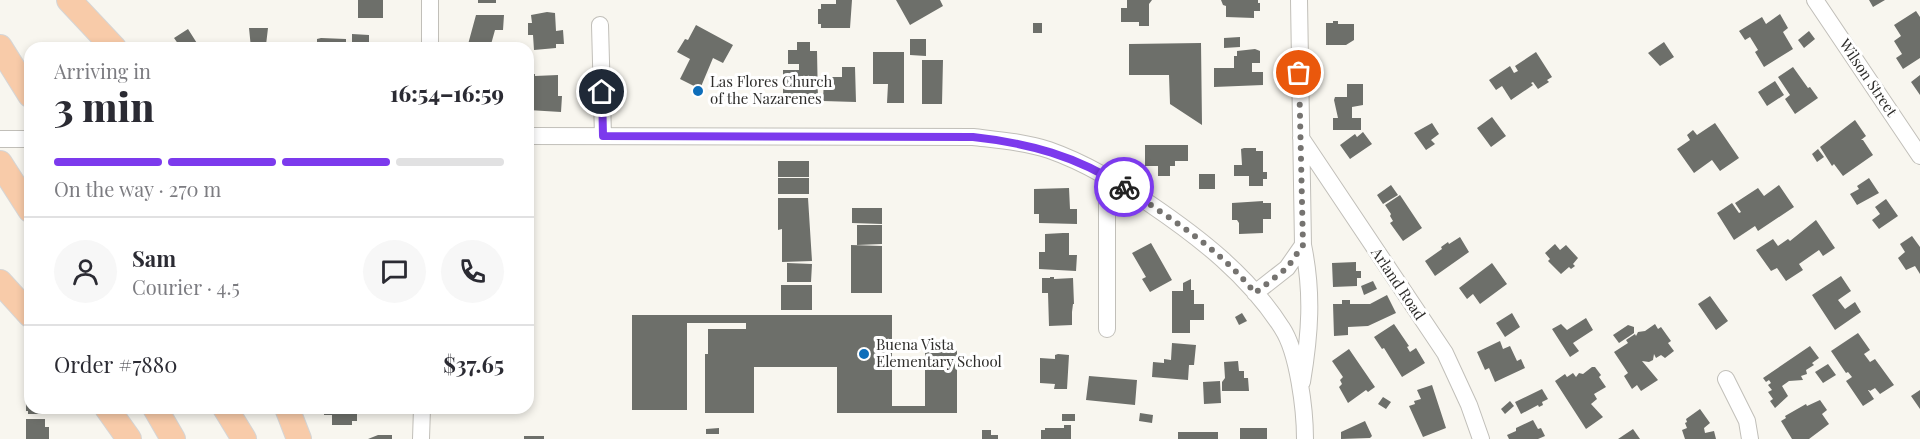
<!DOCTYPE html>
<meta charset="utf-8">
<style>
:root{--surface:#fff;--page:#f7f7f7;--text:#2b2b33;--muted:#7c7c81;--line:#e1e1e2;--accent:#7c3aed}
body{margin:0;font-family:"Playfair Display",serif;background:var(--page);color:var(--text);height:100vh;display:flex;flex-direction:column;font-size:22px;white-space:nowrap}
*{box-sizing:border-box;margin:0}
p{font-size:20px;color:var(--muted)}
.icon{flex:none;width:33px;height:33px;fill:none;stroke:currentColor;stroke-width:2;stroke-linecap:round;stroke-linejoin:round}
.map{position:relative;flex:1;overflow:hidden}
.details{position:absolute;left:24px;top:42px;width:510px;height:372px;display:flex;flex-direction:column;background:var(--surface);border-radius:18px;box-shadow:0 3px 9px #0003}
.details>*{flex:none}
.pin{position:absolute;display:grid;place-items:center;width:51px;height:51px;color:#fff;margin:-26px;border:3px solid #fff;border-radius:50%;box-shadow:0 2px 6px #0007}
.courier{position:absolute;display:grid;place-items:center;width:60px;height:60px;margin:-30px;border:4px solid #7c3aed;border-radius:50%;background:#fff;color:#222;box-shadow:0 2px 8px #0007}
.head em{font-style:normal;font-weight:800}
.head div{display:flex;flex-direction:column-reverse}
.head{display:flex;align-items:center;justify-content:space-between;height:102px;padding:0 30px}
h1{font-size:39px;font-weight:800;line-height:45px}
.bar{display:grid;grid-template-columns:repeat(4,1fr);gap:9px 6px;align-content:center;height:72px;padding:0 30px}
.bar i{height:8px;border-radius:4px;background:var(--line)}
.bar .selected{background:var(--accent)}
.bar p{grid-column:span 4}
.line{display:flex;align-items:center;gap:15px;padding:0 30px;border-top:2px solid var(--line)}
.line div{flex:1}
.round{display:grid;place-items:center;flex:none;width:63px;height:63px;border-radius:32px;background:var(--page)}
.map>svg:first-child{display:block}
.building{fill:#6d6f6a}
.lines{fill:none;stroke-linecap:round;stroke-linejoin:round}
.minor-casing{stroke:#c1bfb9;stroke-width:18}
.highway-casing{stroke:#d5d5d5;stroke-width:26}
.minor{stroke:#fff;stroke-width:16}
.highway{stroke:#f8cba9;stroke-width:24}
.done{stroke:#757370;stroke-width:6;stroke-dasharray:0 10.8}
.route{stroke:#7c3aed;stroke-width:8}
.poi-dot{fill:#0e6eba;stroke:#fff;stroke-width:2}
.labels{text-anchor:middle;stroke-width:6;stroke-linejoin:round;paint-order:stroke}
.street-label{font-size:15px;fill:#2e2d2b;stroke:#fff}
.poi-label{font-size:15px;fill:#2e2d2b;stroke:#fff;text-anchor:start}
</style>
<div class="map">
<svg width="1920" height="439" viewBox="0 0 1920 439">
<rect width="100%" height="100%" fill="#f8f6ef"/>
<!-- building -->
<path class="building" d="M358,0H383V18H358Z
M478,0H496V3H478Z
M836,0H852L850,28H821V24H818V9H821V4H836Z
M896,0H940L943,6L910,25Z
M1127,0H1152L1149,4V26H1139V22H1121V8H1127Z
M1221,0H1258V3H1260V11H1254V18L1226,17V6L1223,5Z
M1869,0H1885L1873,7Z
M1916,11L1920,17V58L1903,69L1896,58L1902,54L1894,41L1901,36L1894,25Z
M547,12L555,13L556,31L563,30L564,44H556V48L534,50L533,35H528V23H532L531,15Z
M1780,14L1788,28L1783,32L1793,49L1764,67L1755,52L1758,50L1750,37L1745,40L1739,31L1762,17L1766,24Z
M476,15H504L503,30H495L490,48H467Z
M1333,21H1338V24H1354V40L1346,45H1326V23H1333Z
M1033,23H1042V33H1033Z
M696,25L733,45L723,63L713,58L700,89L680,79L690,59L677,52L685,39L688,40Z
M249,28H268L266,45H276V48H251Z
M188,29L200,48H181L174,38Z
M1809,31L1815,39L1804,48L1798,40Z
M352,34L369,35V48H352Z
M1240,37V47L1224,48V38Z
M321,38L346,39V48H317V39Z
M910,39H926V56L910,55Z
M797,42H810V51H817L818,102H796V94H783V70H799V64H788V50H797Z
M1664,42L1674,57L1660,66L1648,53Z
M1201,43L1202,125L1170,104L1169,75H1129V44Z
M1255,49L1260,51V63H1252V72H1263V85L1214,87V68H1234V56H1237V51Z
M873,52H904V103H887L888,84H873Z
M1536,52L1552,77L1547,80L1549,82L1538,89L1533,82L1531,83L1533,85L1511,100L1502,86L1496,90L1489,80L1510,66L1514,73L1518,71L1515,66Z
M922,60H943L942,104H922Z
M842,67H855L856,102L823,101L824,77H842Z
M1793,67L1808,88L1810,87L1818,98L1795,114L1785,99L1790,95L1778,77Z
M530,74H535V76L558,75V96H562L561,112L528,110V76Z
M1920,75V95L1911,82Z
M1775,81L1784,95L1767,106L1758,92Z
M1347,84H1363V105L1352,107V118H1361V130H1333V118H1338L1334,100L1335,97H1347Z
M1492,117L1506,136L1491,147L1477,128Z
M1855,120L1866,136L1861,140H1863L1873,155L1843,176L1834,164L1832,166L1820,147Z
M1432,123L1439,134L1431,140L1435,144L1426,150L1414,133Z
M1715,123L1739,158L1720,171L1712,160L1694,173L1677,149L1690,140L1687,135L1693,130L1697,135Z
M1363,132L1372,144L1350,159L1340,145L1355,134L1357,137Z
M1145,145H1188V161H1175V166H1170V176H1158V166H1145Z
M1244,148H1256V151H1263V172H1267V179H1263V186H1249V176H1234V165H1242L1241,149Z
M1818,149L1824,157L1817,162L1812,154Z
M778,161H809V177H778Z
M1199,174H1215V189H1199Z
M778,178H809V194H778Z
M1869,178L1879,193L1857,205L1850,194L1859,189L1857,186Z
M1391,185L1398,195L1383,204L1377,195Z
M1779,185L1794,207L1758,231L1755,226L1734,240L1717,213L1732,203L1739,213L1741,212L1735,203L1758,188L1764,196Z
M1069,188L1070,209H1077V224L1039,223V214H1034V189Z
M1400,195L1422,228L1403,241L1390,223L1393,221L1390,216L1391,214L1385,205Z
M778,198H808L812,261L782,262V229L778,230Z
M1886,199L1898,216L1879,229L1872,220L1880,214L1875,207Z
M1263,201V203H1271V219H1263V233L1239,234V223L1237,220H1232V203Z
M852,208H882V224L852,223Z
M1816,220L1835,248L1823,256L1819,250L1799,264L1803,270L1786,281L1777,268L1771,271L1756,250L1773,239L1778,246L1788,239L1790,241Z
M857,225H882V244L857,245Z
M1063,233H1069V255H1077L1076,271L1039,269V252H1045V234Z
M1912,236L1920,247V274L1915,266L1906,270L1898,258L1905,252L1900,244Z
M1460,237L1469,252L1435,276L1425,261L1442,249L1441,247L1448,242L1449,244Z
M1151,243L1172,280L1150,292L1142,279L1146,277L1132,253Z
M1555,244L1560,250L1566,245L1578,258L1573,264L1575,266L1571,269L1569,267L1561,274L1548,261L1550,259L1545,253Z
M851,245L882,246V293H851Z
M1356,262V271H1361V278H1357V286L1333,287L1332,263Z
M787,263L812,264L811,282H787Z
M1492,263L1507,284L1480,304L1473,294L1467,299L1459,288Z
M1841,276L1851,291L1838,300L1845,309L1855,302L1861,312L1835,330L1812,295Z
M1050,277H1054V279L1073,278L1074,304H1073L1072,312V325L1049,326L1048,293H1042V278H1050Z
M1191,279V290H1194V304H1204V320H1190V333H1172V291H1183V283Z
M1373,281L1377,289L1364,295L1361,286Z
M781,285H812V310H781Z
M1387,295L1396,313L1368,326L1348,327V335L1334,336L1333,304H1342V300H1350V304H1370Z
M1710,296L1728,321L1716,330L1698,304Z
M1242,313L1247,321L1239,325L1235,317Z
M1512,313L1520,327L1505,337L1496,323Z
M632,315H892V406H925V350H957V413H837V367H754V413H705V354H708V329H746V323H687V410H632Z
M1586,318L1593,330L1573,343L1579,351L1570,357L1552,329L1561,324L1567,330Z
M1394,324L1409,346L1407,347L1410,352L1416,348L1425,363L1402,377L1384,348L1382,349L1374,337Z
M1655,324L1658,329L1661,327L1671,341L1668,343L1674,351L1665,358L1661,355L1656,358L1654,354L1653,360L1649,362L1642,361L1658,380L1641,391L1637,385L1632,389L1624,376L1628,373L1614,352L1628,343L1626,340L1635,334L1636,336L1638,332L1645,331Z
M1628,325L1634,327V333L1619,343L1613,335Z
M1858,333L1870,350L1864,354L1870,362L1875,359L1894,385L1880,394L1875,388L1870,391L1869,390H1868L1874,399L1863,406L1846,381L1852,377L1848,372L1846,373L1831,351Z
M1500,341L1503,349L1510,346L1517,361L1521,359L1525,368L1495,382L1489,368L1485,370L1477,352Z
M1172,343L1196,345L1194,365H1189L1188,380L1152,377L1153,362L1164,363V359L1171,360Z
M1810,346L1819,358L1812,363L1814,365L1806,370L1807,374L1801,376L1803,380L1789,381L1782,386L1788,396L1775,408L1770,401L1773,399L1768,392L1772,390L1768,385L1771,383L1769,380L1766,382L1763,378Z
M1349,349L1375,387L1368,392L1366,390L1348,403L1339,387L1342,384L1340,380L1343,377L1332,361Z
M1058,354L1069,355L1067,389H1054L1055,384L1040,383V358L1055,359V355Z
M1238,361L1239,371H1244V378H1248L1249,391H1222V382L1225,378L1224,362Z
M1828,364L1836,375L1823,383L1815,372Z
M1592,367H1595L1601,375L1599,377L1606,387L1594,394L1597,399L1591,404L1603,417L1586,429L1555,381L1565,374L1567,377L1573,373L1576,377L1579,373L1583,374Z
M1089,376L1137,380L1135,405L1086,400Z
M1220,381L1221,403L1204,404L1203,382Z
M1432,385L1446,428L1423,437L1409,406L1415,404L1414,401L1421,399L1417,390Z
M1542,389L1548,399L1542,402L1543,405L1539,407L1538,405L1521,414L1515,402Z
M1920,390V409L1911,396Z
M1383,397L1391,402L1386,409L1378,404Z
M1820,400L1827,410L1822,414L1829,424L1809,439H1792L1781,421L1786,418L1785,416L1806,404L1807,406Z
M26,401H30V408H49V414H28V411H26Z
M1510,401L1514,406L1505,414L1501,409Z
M324,408H351V411H357V421H352V425H332V415H324Z
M1700,409L1710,423L1704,428L1705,433L1714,431L1716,439H1685L1682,430L1687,428L1685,423L1687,422L1686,419Z
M1140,413L1153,415L1152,423L1139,421Z
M1062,414H1075V421H1062Z
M26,419H45V427H49V439H26Z
M1533,420L1538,429L1541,428L1545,436L1538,439H1509L1507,435L1516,431V428Z
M1365,421L1372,436L1370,438L1341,439V432Z
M1064,425H1071V439H1041V430H1045V428H1064Z
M719,428V434H706V429Z
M1240,428H1267V439H1240Z
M1633,429L1640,439H1618Z
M982,430H991V435H998V439H982Z
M1178,432H1218V439H1178Z
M378,435H392V439H368Z
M524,436H544V439H524Z"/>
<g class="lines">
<defs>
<path id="minor" d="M430,0V48
M1299,0L1303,245C1313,293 1310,334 1302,382
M1815,0L1920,156
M600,25L603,136
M528,136L973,137C998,140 1025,142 1049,150C1086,163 1118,183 1150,204C1200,238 1249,276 1282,328C1298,352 1305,410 1305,439
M1301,138L1445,353L1469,405L1481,439
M0,139H30
M1107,176V329
M1255,293L1287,268L1303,245
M1726,379L1747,421L1750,439
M421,439L422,408"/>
<path id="highway" d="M69,0L114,48
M0,47L30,95
M0,163L30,210
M0,282L30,315
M107,408L129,439
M155,408L173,439
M225,408L244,439
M287,408L299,439"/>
</defs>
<!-- minor casing -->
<use href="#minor" class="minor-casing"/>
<!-- highway casing -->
<use href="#highway" class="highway-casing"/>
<!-- minor -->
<use href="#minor" class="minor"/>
<!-- highway -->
<use href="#highway" class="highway"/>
</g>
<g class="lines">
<!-- done -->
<path class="done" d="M1124,187C1171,219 1220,249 1255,293L1287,268L1303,245L1299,73"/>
<!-- route -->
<path class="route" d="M602,92L603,136L973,137C1028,143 1077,156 1124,187"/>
</g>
<!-- markers -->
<g class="poi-dot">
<circle cx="698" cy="91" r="6"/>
<circle cx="864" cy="354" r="6"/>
</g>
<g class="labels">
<!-- street labels -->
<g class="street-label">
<text transform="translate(1868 78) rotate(56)" y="5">Wilson Street</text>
<text transform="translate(1398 284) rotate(56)" y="5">Arland Road</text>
</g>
<!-- poi labels -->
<g class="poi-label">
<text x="710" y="87">Las Flores Church<tspan x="710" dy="17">of the Nazarenes</tspan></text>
<text x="876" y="350">Buena Vista<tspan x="876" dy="17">Elementary School</tspan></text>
</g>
</g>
</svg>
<div class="pin" style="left:1299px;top:73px;background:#ea580c"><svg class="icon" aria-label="bag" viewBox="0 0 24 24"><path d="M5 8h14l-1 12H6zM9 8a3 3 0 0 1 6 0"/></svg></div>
<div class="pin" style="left:602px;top:92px;background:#1f2937"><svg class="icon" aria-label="home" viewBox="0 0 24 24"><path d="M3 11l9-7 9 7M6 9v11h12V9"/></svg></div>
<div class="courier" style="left:1124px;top:187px"><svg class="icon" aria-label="bike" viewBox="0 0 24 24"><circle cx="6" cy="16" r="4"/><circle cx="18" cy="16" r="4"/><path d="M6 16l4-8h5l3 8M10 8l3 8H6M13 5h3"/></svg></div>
<section class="details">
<div class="head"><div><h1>3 min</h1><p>Arriving in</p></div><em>16:54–16:59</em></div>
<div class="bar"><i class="selected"></i><i class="selected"></i><i class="selected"></i><i></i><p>On the way · 270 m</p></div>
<div class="line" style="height:108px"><a class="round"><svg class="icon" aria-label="person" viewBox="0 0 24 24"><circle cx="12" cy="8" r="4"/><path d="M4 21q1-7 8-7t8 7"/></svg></a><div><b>Sam</b><p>Courier · 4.5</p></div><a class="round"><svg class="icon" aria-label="chat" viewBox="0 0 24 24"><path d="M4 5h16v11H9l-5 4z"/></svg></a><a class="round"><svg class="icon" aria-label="phone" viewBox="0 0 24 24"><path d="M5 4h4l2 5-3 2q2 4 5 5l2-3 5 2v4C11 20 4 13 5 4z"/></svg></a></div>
<div class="line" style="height:78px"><div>Order #7880</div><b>$37.65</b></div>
</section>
</div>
